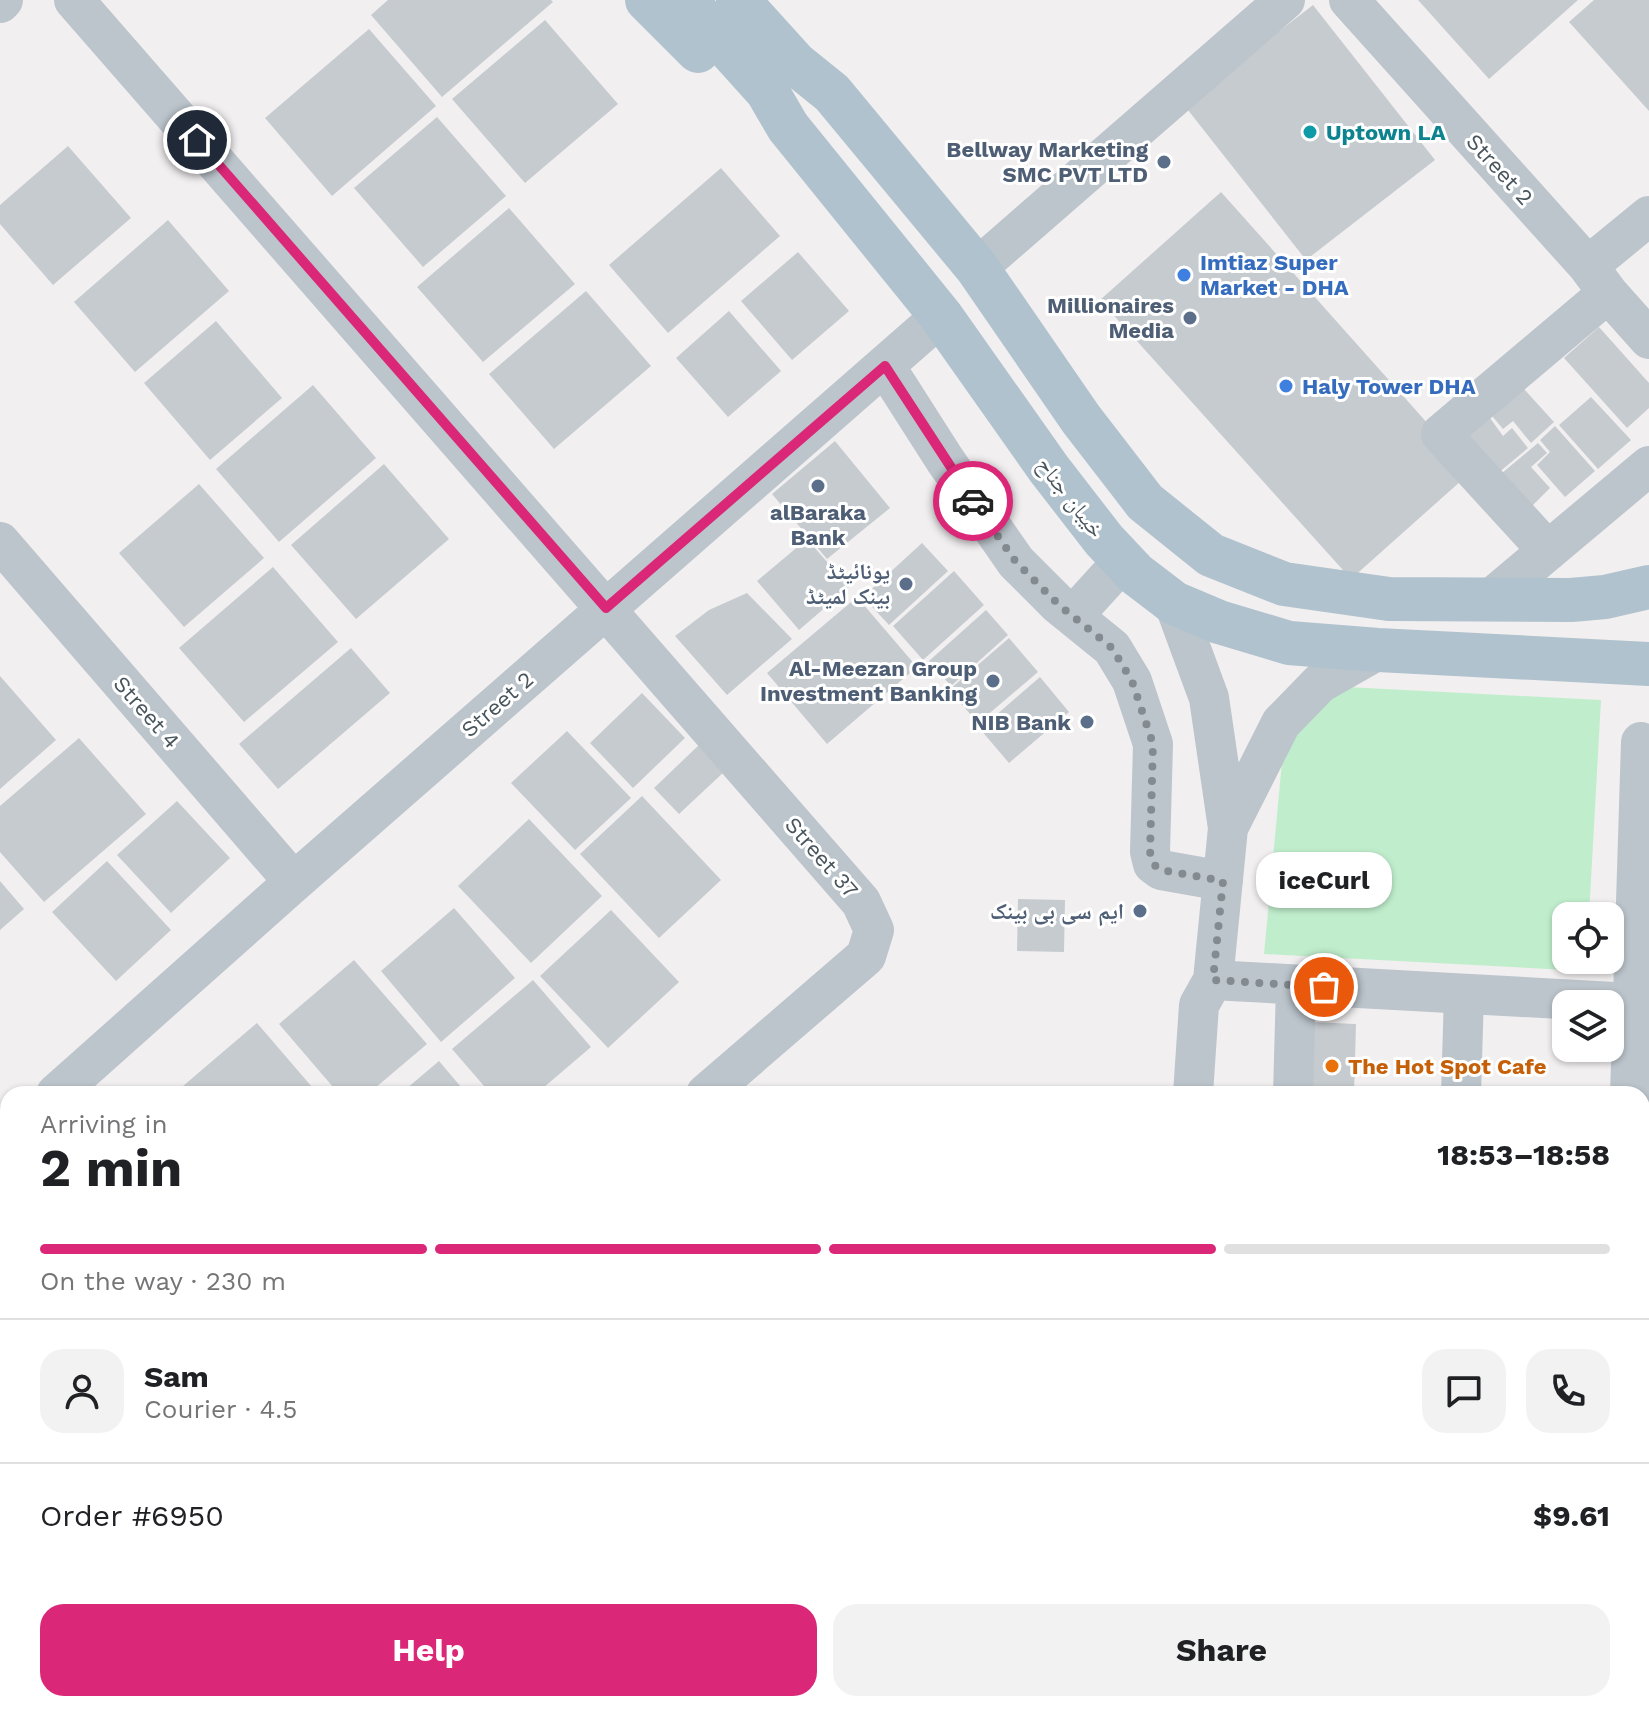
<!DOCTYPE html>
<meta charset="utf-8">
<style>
:root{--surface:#fff;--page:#f2f2f2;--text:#202124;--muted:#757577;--line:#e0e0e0;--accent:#db2777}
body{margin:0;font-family:"Work Sans","Noto Naskh Arabic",sans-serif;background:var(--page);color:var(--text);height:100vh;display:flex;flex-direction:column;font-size:30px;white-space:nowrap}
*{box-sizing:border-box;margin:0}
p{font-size:26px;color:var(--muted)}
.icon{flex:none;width:44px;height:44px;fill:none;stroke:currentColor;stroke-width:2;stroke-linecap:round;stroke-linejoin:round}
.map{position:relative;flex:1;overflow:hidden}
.drawer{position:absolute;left:0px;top:1086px;width:1650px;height:626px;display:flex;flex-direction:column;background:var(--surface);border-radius:24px 24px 0 0;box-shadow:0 2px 6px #0004}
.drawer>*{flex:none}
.tools{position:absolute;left:1552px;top:902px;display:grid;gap:16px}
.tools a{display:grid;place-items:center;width:72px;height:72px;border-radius:16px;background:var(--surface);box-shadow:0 2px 6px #0004;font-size:40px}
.pin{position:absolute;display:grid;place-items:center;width:68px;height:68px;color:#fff;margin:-34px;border:4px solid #fff;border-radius:50%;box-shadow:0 2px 8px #0007}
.courier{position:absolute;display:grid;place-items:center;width:80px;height:80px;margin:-40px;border:6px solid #db2777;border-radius:50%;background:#fff;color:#222;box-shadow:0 2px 10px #0007}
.bubble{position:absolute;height:56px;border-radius:24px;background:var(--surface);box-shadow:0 2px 6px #0004;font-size:26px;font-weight:700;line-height:56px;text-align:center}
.headline em{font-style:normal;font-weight:700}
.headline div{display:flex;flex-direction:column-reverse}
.headline{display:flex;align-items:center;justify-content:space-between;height:136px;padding:0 40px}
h1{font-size:52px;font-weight:700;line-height:60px}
.bar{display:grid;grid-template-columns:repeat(4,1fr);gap:12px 8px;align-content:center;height:96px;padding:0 40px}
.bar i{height:10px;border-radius:6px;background:var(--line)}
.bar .active{background:var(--accent)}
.bar p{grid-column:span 4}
.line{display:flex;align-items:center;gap:20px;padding:0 40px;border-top:2px solid var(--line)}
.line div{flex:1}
.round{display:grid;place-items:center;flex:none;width:84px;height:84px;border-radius:24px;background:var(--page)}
.primary-button{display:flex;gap:16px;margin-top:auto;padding:16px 40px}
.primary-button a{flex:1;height:92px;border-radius:24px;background:var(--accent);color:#fff;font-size:32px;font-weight:700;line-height:92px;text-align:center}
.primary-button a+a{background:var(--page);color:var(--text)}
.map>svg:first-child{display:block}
.green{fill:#c0eecd}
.building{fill:#c6cbcf}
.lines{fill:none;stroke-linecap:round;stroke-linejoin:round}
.minor{stroke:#bcc5cc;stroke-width:40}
.major{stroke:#b0c2cd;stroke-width:44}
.done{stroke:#848b90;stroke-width:8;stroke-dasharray:0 14.4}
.route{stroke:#db2777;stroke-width:10}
.culture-dot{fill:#0f9aa8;stroke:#fff;stroke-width:3}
.service-dot{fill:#5c6f8a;stroke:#fff;stroke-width:3}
.shop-dot{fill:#3f7fe0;stroke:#fff;stroke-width:3}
.food-dot{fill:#e8710a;stroke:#fff;stroke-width:3}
.labels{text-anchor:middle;stroke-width:6;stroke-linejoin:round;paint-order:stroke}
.culture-label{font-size:22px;font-weight:bold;fill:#0d838f;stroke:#fff;text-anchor:start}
.service-label{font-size:22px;font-weight:bold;fill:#4e5e75;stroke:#fff;text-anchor:end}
.street-label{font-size:22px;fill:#48555c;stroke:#fff}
.shop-label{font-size:22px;font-weight:bold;fill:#366cbe;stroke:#fff;text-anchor:start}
.food-label{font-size:22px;font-weight:bold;fill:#c56008;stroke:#fff;text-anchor:start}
</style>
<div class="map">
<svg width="1649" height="1711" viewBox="0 0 1649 1711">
<rect width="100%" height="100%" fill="#f2eff0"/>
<!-- green -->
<path class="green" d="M1347,687L1601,700L1589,916H1566V960H1587L1586,971L1264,954L1283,751L1315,703Z"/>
<!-- building -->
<path class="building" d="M388,0H551L553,2L442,97L371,15Z
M1418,0H1578L1489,79Z
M1594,0H1649V111L1569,22Z
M1313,5L1435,160L1306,260L1184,105Z
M545,20L618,104L525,183L452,99Z
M369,29L436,106L332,196L265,118Z
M437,117L506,196L423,267L354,188Z
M68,146L131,218L53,285L0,224V205Z
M721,168L780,236L668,333L609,265Z
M1221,192L1471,472L1351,579L1100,300Z
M509,208L575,284L483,362L417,287Z
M168,220L229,291L135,372L74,302Z
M798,252L849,311L792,360L741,301Z
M586,291L651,366L554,449L489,374Z
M729,311L781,371L728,417L676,358Z
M216,321L282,398L210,460L144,383Z
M1599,327L1649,383V408L1627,428L1564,358Z
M313,385L376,458L279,542L216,469Z
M1524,389L1554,422L1531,443L1513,421L1503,429L1492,416Z
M1591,397L1631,440L1598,469L1559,425Z
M1490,418L1503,436L1512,428L1528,448L1491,479L1460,443Z
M1555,426L1595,471L1565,497L1537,465L1550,452L1540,440Z
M835,441L890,508L827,559L772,494Z
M1538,443L1547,453L1531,467L1550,488L1528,510L1496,478Z
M384,464L449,539L356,619L291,545Z
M199,484L264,558L184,627L119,553Z
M807,539L849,587L799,630L757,581Z
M922,543L948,571L889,625L863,597Z
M273,567L338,642L244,722L179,648Z
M954,571L984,605L923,660L893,626Z
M747,593L792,639L727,695L675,636L709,610Z
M857,597L917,667L827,744L767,673Z
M986,610L1008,635L951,686L929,661Z
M1009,638L1038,672L978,723L949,690Z
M351,648L390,693L278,789L239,744Z
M0,676L56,740L0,789Z
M1040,677L1069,712L1009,763L980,729Z
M642,693L685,738L633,788L590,743Z
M567,731L631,798L575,850L511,783Z
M79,738L146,814L44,902L0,852V806Z
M700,744L725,771L679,814L654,788Z
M642,796L721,880L659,938L580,854Z
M177,801L230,858L171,913L117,855Z
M529,819L602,896L531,963L458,886Z
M107,861L171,930L116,981L52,912Z
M0,881L24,909L0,930Z
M1018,899L1065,900L1064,952L1017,951Z
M454,908L515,978L441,1042L381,971Z
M611,910L679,982L608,1048L540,976Z
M354,960L427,1044L368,1094H339L279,1024Z
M533,980L591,1047L536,1094H491L452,1049Z
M1311,1022L1356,1024L1354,1094H1311Z
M257,1023L318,1094H190L183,1086Z
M439,1061L467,1094H400Z
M1530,1086L1599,1092V1094H1529Z
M0,1328L8,1337V1375L0,1382Z
M8,1382V1477L0,1484V1389Z
M1642,1505L1649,1506V1555H1642Z
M1642,1567H1649V1629H1642Z
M8,1571V1670L0,1669V1579Z
M1642,1644L1649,1645V1704H1642Z
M891,1704H955V1711L891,1708Z
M966,1704H1031V1711H965Z
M1045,1704H1112V1711H1044Z
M1217,1704H1336V1711H1217Z"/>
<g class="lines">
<!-- minor -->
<path class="minor" d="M74,0L861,902L874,930L866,956L706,1094
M1349,0L1588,266L1608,293L1649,339
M0,3L3,0
M1588,266L1649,216
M977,268L1285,0
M885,366L945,460L1016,562L1059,605L1112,648L1132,681L1153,744L1150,852L1153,864L1161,870L1223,881
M0,542L294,882
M1548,551L1441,434L1608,293
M1488,601L1649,466
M1174,603L1209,698L1228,828L1213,980L1199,1005L1193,1094
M1073,616L1123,561
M1228,828L1281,723L1320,683L1378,650
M1213,980L1633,1003
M56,1094L294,882L941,316
M1293,1094L1296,986
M1461,1094L1464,994
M1630,1094L1641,742
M0,1143L8,1136
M0,1270L8,1279
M1642,1457H1649
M492,1711L493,1704
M1155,1711V1704
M1491,1711L1492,1704"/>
<!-- major -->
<path class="major" d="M647,0L698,51
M685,0L767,91L788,127L941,316L1049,469L1104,540L1136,574L1174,603L1219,622L1289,643L1378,650L1649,664
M738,0L796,64L832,93L977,268L1081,419L1145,502L1211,555L1284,584L1389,599L1571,600L1605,597L1649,587"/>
</g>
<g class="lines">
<!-- done -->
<path class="done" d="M973,501L1016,562L1059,605L1112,648L1132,681L1153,744L1150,852L1153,864L1161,870L1223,881L1213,980L1324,987"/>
<!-- route -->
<path class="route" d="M197,140L606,608L885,366L973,501"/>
</g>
<!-- markers -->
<circle class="culture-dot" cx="1310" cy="132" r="8"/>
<g class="service-dot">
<circle cx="1164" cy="162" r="8"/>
<circle cx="1190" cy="318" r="8"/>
<circle cx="818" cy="486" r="8"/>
<circle cx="906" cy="584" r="8"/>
<circle cx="993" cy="681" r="8"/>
<circle cx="1087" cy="722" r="8"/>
<circle cx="1140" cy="911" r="8"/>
</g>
<g class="shop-dot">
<circle cx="1184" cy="275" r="8"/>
<circle cx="1286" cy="386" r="8"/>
</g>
<circle class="food-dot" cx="1332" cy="1066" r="8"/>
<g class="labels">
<!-- culture labels -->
<g class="culture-label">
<text x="1326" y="140">Uptown LA</text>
</g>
<!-- service labels -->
<g class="service-label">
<text x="1148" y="157">Bellway Marketing<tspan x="1148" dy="25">SMC PVT LTD</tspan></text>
<text x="1174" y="313">Millionaires<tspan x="1174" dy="25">Media</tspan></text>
<text x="818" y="520" text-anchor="middle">alBaraka<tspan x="818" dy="25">Bank</tspan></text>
<text x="890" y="579">یونائیٹڈ<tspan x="890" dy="25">بینک لمیٹڈ</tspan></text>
<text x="977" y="676">Al-Meezan Group<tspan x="977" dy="25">Investment Banking</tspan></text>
<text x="1071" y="730">NIB Bank</text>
<text x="1124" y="919">ایم سی بی بینک</text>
</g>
<!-- street labels -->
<g class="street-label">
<text transform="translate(1500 169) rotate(48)" y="8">Street 2</text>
<text transform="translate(1071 497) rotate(52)" y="8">خیبان جناح</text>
<text transform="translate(497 704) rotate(-41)" y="8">Street 2</text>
<text transform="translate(147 712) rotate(49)" y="8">Street 4</text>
<text transform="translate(822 857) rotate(49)" y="8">Street 37</text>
</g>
<!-- shop labels -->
<g class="shop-label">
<text x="1200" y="270">Imtiaz Super<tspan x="1200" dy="25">Market - DHA</tspan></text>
<text x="1302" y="394">Haly Tower DHA</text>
</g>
<!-- food labels -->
<g class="food-label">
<text x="1348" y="1074">The Hot Spot Cafe</text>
</g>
</g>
</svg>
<div class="tools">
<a><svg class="icon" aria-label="locate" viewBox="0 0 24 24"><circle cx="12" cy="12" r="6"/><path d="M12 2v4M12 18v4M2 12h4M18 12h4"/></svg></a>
<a><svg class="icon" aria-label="layers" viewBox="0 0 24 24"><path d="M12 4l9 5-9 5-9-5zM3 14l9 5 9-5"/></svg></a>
</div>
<div class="pin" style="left:1324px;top:987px;background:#ea580c"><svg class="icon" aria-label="bag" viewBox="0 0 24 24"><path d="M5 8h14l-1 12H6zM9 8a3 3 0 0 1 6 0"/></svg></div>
<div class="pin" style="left:197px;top:140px;background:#1f2937"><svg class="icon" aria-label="home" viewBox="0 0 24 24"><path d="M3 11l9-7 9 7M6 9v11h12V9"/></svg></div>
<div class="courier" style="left:973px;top:501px"><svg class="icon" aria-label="car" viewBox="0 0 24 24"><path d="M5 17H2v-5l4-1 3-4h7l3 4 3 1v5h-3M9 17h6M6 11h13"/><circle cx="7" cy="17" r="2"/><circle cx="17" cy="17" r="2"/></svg></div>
<div class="bubble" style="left:1256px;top:852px;width:136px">iceCurl</div>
<section class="drawer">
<div class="headline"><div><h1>2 min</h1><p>Arriving in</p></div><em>18:53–18:58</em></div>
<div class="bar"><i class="active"></i><i class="active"></i><i class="active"></i><i></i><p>On the way · 230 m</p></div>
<div class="line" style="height:144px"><a class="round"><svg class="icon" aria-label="person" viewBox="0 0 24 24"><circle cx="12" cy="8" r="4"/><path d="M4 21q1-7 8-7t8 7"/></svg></a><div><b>Sam</b><p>Courier · 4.5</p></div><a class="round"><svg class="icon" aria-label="chat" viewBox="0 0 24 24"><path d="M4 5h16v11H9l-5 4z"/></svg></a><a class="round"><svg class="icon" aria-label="phone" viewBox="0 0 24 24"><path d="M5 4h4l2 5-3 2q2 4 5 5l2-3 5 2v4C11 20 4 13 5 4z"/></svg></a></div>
<div class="line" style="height:104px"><div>Order #6950</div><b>$9.61</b></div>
<div class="primary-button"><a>Help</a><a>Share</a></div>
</section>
</div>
